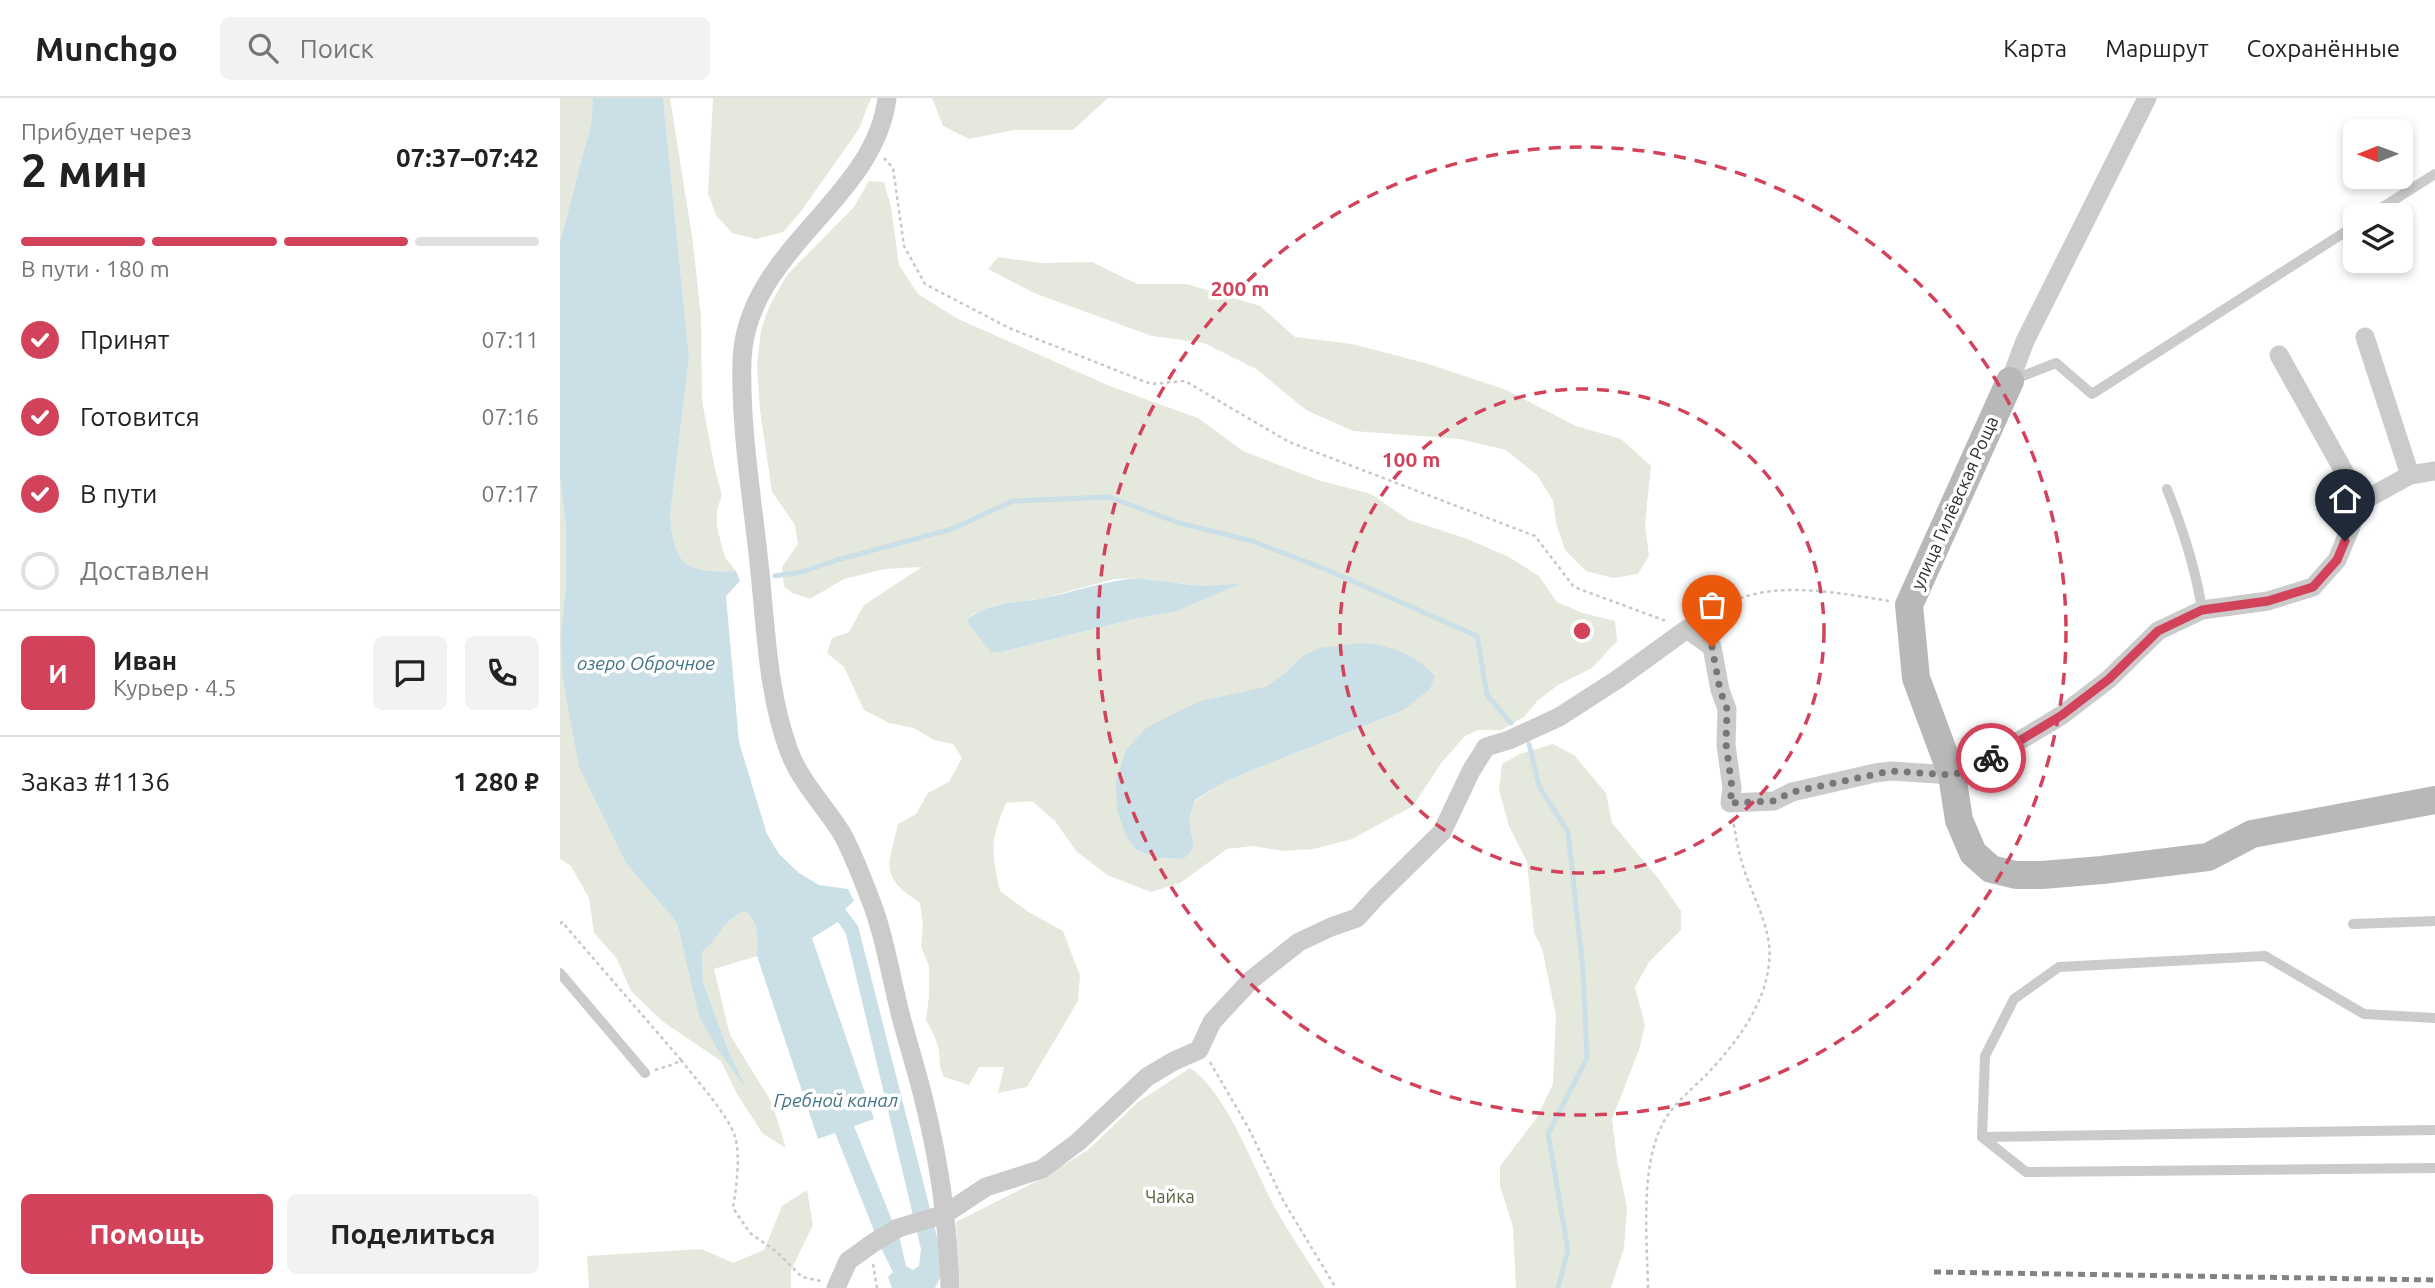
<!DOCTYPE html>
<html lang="ru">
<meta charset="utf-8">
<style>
:root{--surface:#fff;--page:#f2f2f2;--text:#222;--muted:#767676;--line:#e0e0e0;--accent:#d2435b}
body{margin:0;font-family:Ubuntu,sans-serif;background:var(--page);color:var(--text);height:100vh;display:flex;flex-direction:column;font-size:26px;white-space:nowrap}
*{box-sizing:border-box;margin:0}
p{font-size:23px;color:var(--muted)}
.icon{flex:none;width:38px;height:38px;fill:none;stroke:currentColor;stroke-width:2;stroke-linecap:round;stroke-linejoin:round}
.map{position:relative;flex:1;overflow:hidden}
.details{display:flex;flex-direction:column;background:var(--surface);width:560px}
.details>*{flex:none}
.needle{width:46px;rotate:269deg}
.tools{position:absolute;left:1783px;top:21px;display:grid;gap:14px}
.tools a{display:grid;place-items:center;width:70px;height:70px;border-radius:10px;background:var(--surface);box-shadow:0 4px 10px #0003;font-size:35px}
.pin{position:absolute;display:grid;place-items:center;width:60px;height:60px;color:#fff;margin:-72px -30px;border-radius:50% 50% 50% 0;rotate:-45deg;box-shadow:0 0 7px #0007}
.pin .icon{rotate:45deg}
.courier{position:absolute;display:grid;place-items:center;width:70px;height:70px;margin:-35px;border:5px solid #d2435b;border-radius:50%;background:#fff;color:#222;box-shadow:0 2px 9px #0007}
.overview em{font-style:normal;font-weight:700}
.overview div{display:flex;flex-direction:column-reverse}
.overview{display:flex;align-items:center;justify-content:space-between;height:119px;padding:0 21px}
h1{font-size:46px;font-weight:700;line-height:52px}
.bar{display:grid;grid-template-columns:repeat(4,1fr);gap:10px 7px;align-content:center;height:84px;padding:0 21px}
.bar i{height:9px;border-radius:5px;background:var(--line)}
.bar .selected{background:var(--accent)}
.bar p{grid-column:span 4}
.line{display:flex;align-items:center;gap:18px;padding:0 21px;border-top:2px solid var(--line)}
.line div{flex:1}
.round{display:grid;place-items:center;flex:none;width:74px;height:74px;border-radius:10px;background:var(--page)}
ol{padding:0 21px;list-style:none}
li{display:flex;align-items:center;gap:21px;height:77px}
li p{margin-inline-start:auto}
li .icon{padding:7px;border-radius:50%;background:var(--accent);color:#fff;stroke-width:4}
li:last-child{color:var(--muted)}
li i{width:38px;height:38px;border:4px solid var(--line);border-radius:50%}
.action{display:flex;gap:14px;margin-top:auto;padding:14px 21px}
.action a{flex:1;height:80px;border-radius:10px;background:var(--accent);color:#fff;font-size:28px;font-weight:700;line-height:80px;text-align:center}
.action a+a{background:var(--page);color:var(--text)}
header{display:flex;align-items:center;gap:42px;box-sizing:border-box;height:98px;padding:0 35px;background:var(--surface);border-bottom:2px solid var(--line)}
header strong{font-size:33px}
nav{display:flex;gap:38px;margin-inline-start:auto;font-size:24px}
.search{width:490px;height:63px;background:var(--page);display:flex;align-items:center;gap:18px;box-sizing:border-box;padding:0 24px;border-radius:10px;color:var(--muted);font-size:26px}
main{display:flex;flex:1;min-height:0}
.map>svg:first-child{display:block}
.green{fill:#e5e9dd;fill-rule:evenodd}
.water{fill:#cbdfe7;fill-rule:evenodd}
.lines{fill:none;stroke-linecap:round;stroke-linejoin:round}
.stream{stroke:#cbdfe7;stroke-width:5}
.path{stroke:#c8c8c8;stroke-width:2.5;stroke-dasharray:3.5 3.5;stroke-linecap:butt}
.lane{stroke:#cbcbcb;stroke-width:10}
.street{stroke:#cbcbcb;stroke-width:19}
.secondary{stroke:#b8b8b8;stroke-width:28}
.rail{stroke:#838383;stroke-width:5;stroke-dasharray:7 5;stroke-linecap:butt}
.done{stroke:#777;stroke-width:7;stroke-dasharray:0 12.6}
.route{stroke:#d2435b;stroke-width:9}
.ring{fill:none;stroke:#d2435b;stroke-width:3.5;stroke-dasharray:12 9}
.labels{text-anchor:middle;stroke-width:7;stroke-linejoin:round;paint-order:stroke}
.street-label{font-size:18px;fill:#2e2e2e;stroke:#fff}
.park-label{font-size:18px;fill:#556440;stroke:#fff}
.water-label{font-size:19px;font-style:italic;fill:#457487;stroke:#fff}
.centre{fill:#d2435b;stroke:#fff;stroke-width:3.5}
.ring-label{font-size:21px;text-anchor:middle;font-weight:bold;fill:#d2435b;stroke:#fff;stroke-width:7;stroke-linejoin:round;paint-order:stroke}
</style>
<header>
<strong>Munchgo</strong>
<div class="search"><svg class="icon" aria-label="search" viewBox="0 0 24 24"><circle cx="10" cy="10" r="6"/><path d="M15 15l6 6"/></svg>Поиск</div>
<nav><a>Карта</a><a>Маршрут</a><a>Сохранённые</a></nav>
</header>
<main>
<section class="details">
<div class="overview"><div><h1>2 мин</h1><p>Прибудет через</p></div><em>07:37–07:42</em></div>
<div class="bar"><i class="selected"></i><i class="selected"></i><i class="selected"></i><i></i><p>В пути · 180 m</p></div>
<ol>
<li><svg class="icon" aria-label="check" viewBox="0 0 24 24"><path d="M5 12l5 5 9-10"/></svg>Принят<p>07:11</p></li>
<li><svg class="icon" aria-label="check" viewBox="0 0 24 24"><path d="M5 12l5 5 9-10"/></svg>Готовится<p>07:16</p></li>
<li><svg class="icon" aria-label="check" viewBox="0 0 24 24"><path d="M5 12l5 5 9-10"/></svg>В пути<p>07:17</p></li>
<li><i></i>Доставлен</li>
</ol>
<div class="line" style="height:126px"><b class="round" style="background:var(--accent);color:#fff">И</b><div><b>Иван</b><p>Курьер · 4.5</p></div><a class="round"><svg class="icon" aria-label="chat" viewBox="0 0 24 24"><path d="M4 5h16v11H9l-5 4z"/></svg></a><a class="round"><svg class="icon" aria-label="phone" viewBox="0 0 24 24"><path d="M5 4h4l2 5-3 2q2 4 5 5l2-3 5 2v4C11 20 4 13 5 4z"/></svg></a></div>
<div class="line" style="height:91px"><div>Заказ #1136</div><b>1 280 ₽</b></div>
<div class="action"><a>Помощь</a><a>Поделиться</a></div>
</section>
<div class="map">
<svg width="1875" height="1190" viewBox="0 0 1875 1190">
<rect width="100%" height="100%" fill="#fff"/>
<!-- green -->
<path class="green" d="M0,0H33L31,26L0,144Z
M103,0H110L133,145L141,219L142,303L155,371L162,397L157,412V429L165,460L176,473C128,475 114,470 110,418L129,260Z
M153,0H311L299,31L239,116L223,134L196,141L172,135L156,117L148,96Z
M372,0H548L513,32H454L409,41L383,28Z
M309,83L324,84L331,109L339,167L358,196L398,221L552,289L638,320L683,353L758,382L811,396L849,422L905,440L949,459L979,478L997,504L1023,515L1055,523L1057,543L1032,570L998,587L978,602L964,619L941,632H918L905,638L882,664L853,708L792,741L754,751L723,753L693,748L667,751L620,785L591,794L547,777L516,753L495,723L472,703L446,705C430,743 431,753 440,793L470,815L503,833L520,878L518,903L467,989L438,995L444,969H419L409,987L384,979L380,969L379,953L375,939L366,922L369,898V869L361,848L363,828L360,805C319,777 328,770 338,726L356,716L368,695L389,684L402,660L393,646L374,642L354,630L329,625L304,612L284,569L267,555L272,540L289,534L304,507L362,469L325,471L284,481L250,501L232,495L224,488L222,469L238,446L235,427L212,394L200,312L197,267L201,232L209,209L227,177L294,109ZM580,480L640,488L677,487L617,513L570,522L441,554L406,523L413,516L437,507L484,500L554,481ZM741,559L842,613L690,673L659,687L635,703C633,709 629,718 630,725C630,744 641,744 624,761L597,760L576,752L644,602L706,590L725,575Z
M438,159L482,165L532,164L577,186H627L700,208L735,239L792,246L865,265L944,291L1016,328L1061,341L1091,368L1085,426L1089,458L1078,476L1053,480L1026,473L1005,452L996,425L993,403L978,378L946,352L900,341L793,333L746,312L696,271L644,245L592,238L474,195L428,171Z
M0,380L6,430V487L1,534L2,576L66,765L117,825L139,919L184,987L169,954L143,884L142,854C160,840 161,824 184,813C200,822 197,842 197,858L154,871L170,937L212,1005L226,1050L203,1036L177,996L161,963L102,923L71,893L57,861L34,835L29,800L11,768L0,761Z
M993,646L1014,657L1046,695L1052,725L1098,780L1121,813V832L1089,864L1075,889L1085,927L1079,952L1052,1021L1057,1062L1067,1109L1064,1150L1051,1190H956L953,1129L940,1088V1068L976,1021L993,986L996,918L982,850L974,835L967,764L949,728L939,692L942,666L960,656Z
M630,970C666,993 695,1073 716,1112C731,1138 749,1164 765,1190H400L396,1124L479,1082L528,1052L578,1004Z
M247,1092L253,1127L231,1172V1190H29L27,1158L142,1151L173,1165L204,1152L222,1108Z"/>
<!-- water -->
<path class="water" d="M33,0H103L129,260L110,418C114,470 128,475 176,473L180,483L166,498L179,644L207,736L219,756L239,775L259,787L288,791L294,803L285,811L298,828L385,1170L375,1190H332L328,1179L333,1174L321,1150L275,1035L258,1041L197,858C197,842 200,822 184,813C161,824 160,840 142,854L143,884L169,954L187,992L158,952L139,919L117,825L66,765L19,669L2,576L1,534L6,487V430L0,380V144L31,26ZM278,824L286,836L361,1151L359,1168L353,1172L346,1168L340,1142L294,1028L314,1021L252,840Z
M579,480L640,488L680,486L617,513L570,522L441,554H431L406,523C425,504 458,505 483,500C516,494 546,482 579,480Z
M800,545C832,548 852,554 875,578L870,591L842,613L690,673L659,687L635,702C633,709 629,718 630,725C630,744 641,744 624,761L597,760L576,752L565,736L557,711L556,683L566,652L585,631L617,614L644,602L706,589L725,575L741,559L760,550Z"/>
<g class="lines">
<!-- stream -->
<path class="stream" d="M215,478L242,474L277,462L392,431L453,403L549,399L619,425L692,443L770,473L917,538L927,597L951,625
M969,646L979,688L1008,734L1023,872L1027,960L988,1036L1008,1152L998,1190"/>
<!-- path -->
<path class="path" d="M324,60L333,70L344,148L365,186L449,230L591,286L625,283L729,344L975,438L1014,489L1106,523
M1144,522C1157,514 1172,502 1187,498C1230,485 1286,496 1329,503
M0,826L2,824L121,962
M650,964L689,1031L724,1104L776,1190
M95,972L114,966L121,962C134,979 170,1019 175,1039C181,1057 176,1092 173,1110L190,1135L217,1154L242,1179L261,1183
M313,1166L317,1190
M1088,1190C1087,1142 1080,1071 1102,1027C1111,1008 1130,993 1144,979C1174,948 1204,910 1209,866C1213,833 1195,804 1185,774C1179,757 1176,740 1173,722"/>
<!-- lane -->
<path class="lane" d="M1810,117L1875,76
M1450,283L1496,265L1532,296L1796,127
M1607,391C1622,429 1636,471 1642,512
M1793,826L1875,823
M0,875L85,975
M1875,920L1804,916L1705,858L1499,869L1454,901L1425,958L1422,1039L1875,1032
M1422,1039L1466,1074L1875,1070"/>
<!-- street -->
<path class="street" d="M327,0C315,102 186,152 182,262C180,329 192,398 199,465C206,528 207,594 229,653C240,683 264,707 281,734C292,753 301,777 309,798C323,831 331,879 340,915C348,946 358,976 365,1007C380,1067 388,1129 390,1190
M1805,239L1850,377
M1719,257L1801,404
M1450,283L1465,243L1587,0
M276,1190L288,1163L313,1145L338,1130L385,1116L426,1089L482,1071L518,1044L587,979L614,963L639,952L652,924L691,882L739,844L771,829L797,820L816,799L882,734L911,673L926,649L949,642L999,619L1058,581L1127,531L1152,549L1160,592L1167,611L1166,647L1172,690L1170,705L1214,703L1232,694L1315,675L1331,673L1392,677L1416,669L1502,617L1549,581L1598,533L1642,512L1708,503L1753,489L1777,462L1801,404L1850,377L1875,373"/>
<!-- secondary -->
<path class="secondary" d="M1450,283L1349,507L1356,580L1392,677L1399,722L1413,755L1431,771L1456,777H1482L1542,772L1648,759L1692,736L1875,702"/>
<!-- rail -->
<path class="rail" d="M1374,1174L1875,1182"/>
</g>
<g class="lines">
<!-- done -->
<path class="done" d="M1152,549L1160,592L1167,611L1166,646L1172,690L1170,705L1214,703L1232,694L1331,673L1392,677L1416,669L1431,660"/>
<!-- route -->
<path class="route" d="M1431,660L1502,617L1549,581L1598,533L1642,512L1708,503L1753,489L1777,462L1785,443"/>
</g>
<!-- distance rings -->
<g class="ring">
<circle cx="1022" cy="533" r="242"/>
<circle cx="1022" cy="533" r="484"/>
</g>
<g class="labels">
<!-- street labels -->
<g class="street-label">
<text transform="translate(1395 405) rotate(-66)" y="6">улица Гилёвская Роща</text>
</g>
<!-- park labels -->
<g class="park-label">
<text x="610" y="1105">Чайка</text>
</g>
<!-- water labels -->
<g class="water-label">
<text x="86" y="572">озеро Оброчное</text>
<text x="276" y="1009">Гребной канал</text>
</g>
</g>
<circle cx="1022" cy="533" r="10" class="centre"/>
<g class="ring-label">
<text x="680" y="198">200 m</text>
<text x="851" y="369">100 m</text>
</g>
</svg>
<div class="tools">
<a><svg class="needle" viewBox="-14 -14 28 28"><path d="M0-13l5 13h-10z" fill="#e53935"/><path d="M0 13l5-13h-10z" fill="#767676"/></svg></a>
<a><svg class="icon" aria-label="layers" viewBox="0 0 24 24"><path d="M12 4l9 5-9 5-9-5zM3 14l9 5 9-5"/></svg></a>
</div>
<div class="pin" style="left:1152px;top:549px;background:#ea580c"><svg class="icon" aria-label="bag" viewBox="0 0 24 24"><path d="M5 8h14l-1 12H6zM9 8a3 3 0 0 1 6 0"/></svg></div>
<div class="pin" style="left:1785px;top:443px;background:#1f2937"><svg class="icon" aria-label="home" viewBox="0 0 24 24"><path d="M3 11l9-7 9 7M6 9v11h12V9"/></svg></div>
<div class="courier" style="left:1431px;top:660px"><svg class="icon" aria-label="bike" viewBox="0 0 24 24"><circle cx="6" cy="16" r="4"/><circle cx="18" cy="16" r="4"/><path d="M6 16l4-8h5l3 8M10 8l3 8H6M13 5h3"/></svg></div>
</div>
</main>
